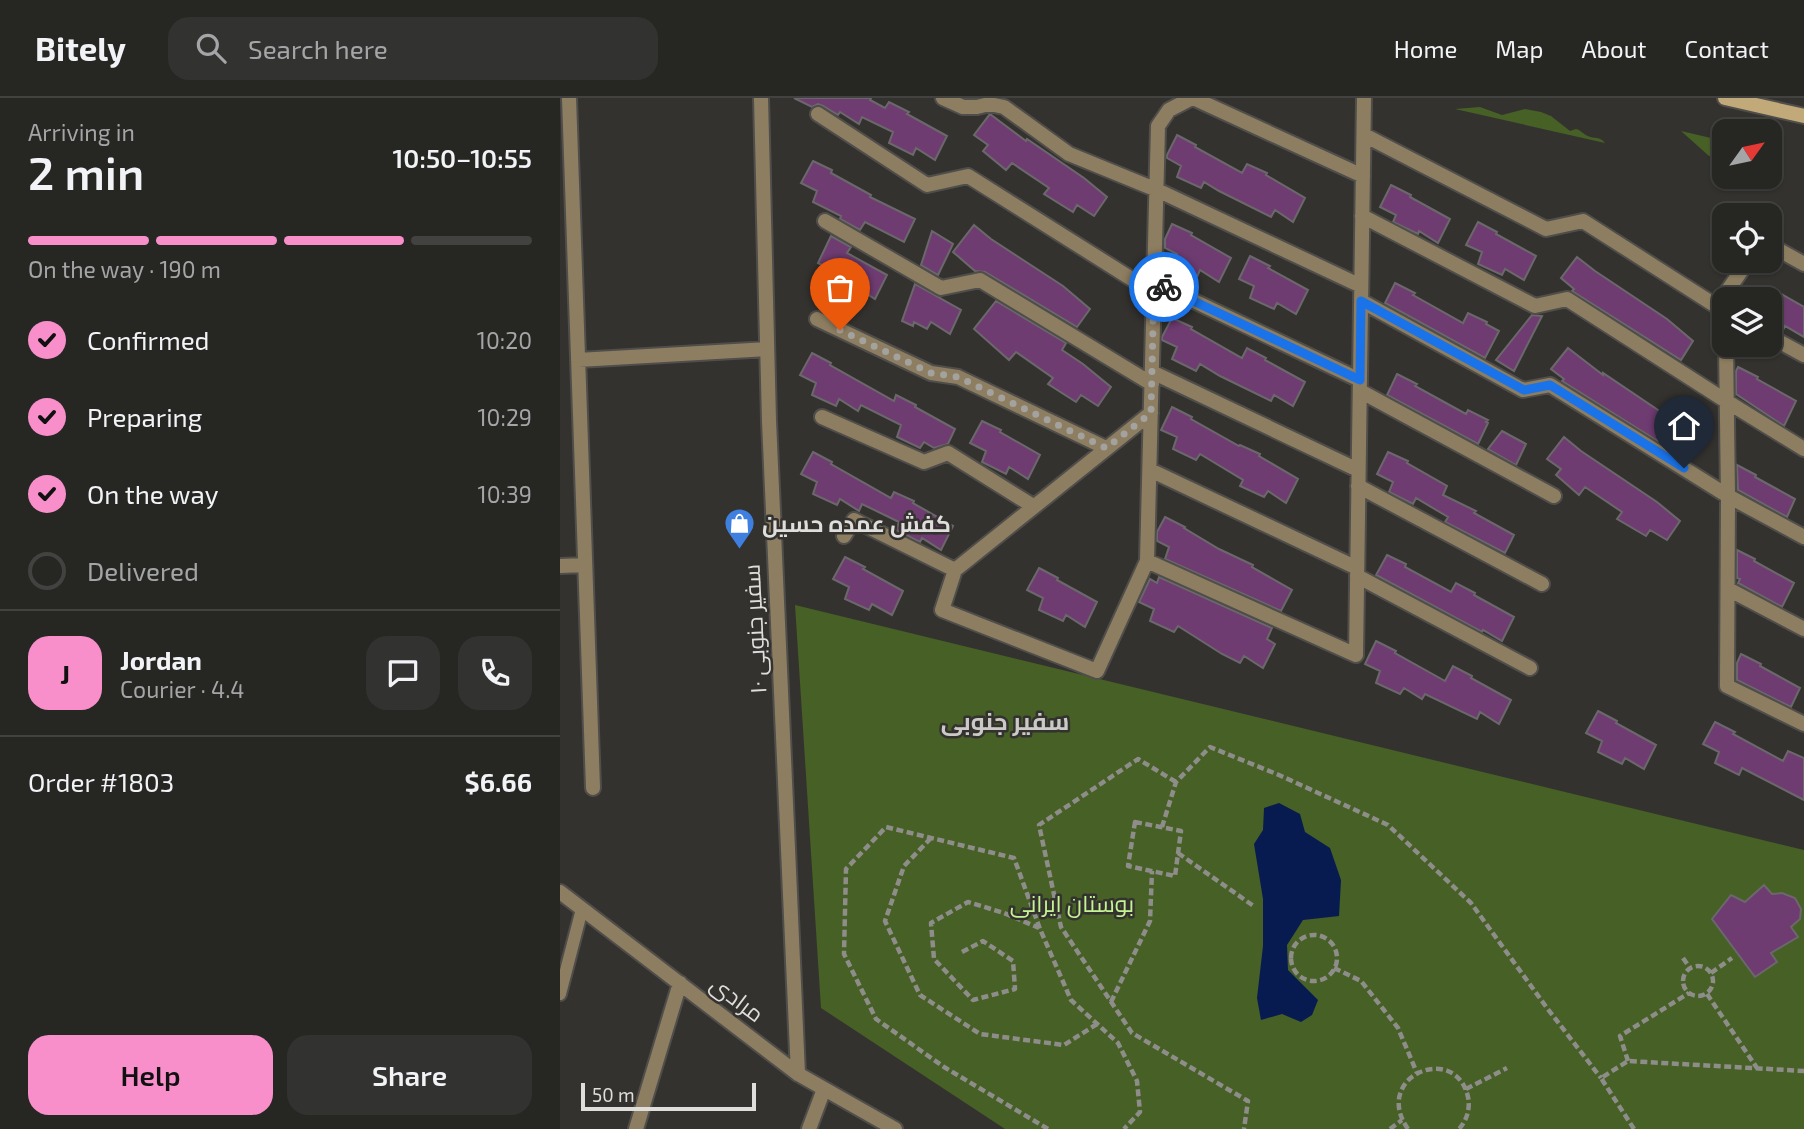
<!DOCTYPE html>
<meta charset="utf-8">
<style>
:root{--surface:#262623;--page:#323230;--text:#f1f3f6;--muted:#a4a5a6;--line:#424341;--accent:#f98fca}
body{margin:0;font-family:"Exo 2",Cairo,sans-serif;background:var(--page);color:var(--text);height:100vh;display:flex;flex-direction:column;font-size:26px;white-space:nowrap}
*{box-sizing:border-box;margin:0}
p{font-size:23px;color:var(--muted)}
.icon{flex:none;width:38px;height:38px;fill:none;stroke:currentColor;stroke-width:2;stroke-linecap:round;stroke-linejoin:round}
.map{position:relative;flex:1;overflow:hidden}
.side{display:flex;flex-direction:column;background:var(--surface);width:560px}
.side>*{flex:none}
.needle{width:46px;rotate:57deg}
.fabs{position:absolute;left:1152px;top:21px;display:grid;gap:14px}
.fabs a{display:grid;place-items:center;width:70px;height:70px;border-radius:14px;background:var(--surface);box-shadow:0 2px 5px #0004,0 0 0 2px var(--line);font-size:35px}
.scale{position:absolute;left:21px;bottom:18px;width:175px;box-sizing:border-box;padding-left:7px;border:4px solid #dfdedc;border-top:0;font-size:19px;line-height:24px;white-space:nowrap;color:#dfdedc;-webkit-text-stroke:5px #33322f;paint-order:stroke}
.pin{position:absolute;display:grid;place-items:center;width:60px;height:60px;color:#fff;margin:-72px -30px;border-radius:50% 50% 50% 0;rotate:-45deg;box-shadow:0 0 7px #0007}
.pin .icon{rotate:45deg}
.courier{position:absolute;display:grid;place-items:center;width:70px;height:70px;margin:-35px;border:5px solid #1a73e8;border-radius:50%;background:#fff;color:#222;box-shadow:0 2px 9px #0007}
.head em{font-style:normal;font-weight:600}
.head div{display:flex;flex-direction:column-reverse}
.head{display:flex;align-items:center;justify-content:space-between;height:119px;padding:0 28px}
h1{font-size:46px;font-weight:600;line-height:52px}
.bar{display:grid;grid-template-columns:repeat(4,1fr);gap:10px 7px;align-content:center;height:84px;padding:0 28px}
.bar i{height:9px;border-radius:5px;background:var(--line)}
.bar .on{background:var(--accent)}
.bar p{grid-column:span 4}
.line{display:flex;align-items:center;gap:18px;padding:0 28px;border-top:2px solid var(--line)}
.line div{flex:1}
.round{display:grid;place-items:center;flex:none;width:74px;height:74px;border-radius:21px;background:var(--page)}
ol{padding:0 28px;list-style:none}
li{display:flex;align-items:center;gap:21px;height:77px}
li p{margin-inline-start:auto}
li .icon{padding:7px;border-radius:50%;background:var(--accent);color:#111;stroke-width:4}
li:last-child{color:var(--muted)}
li i{width:38px;height:38px;border:4px solid var(--line);border-radius:50%}
.cta{display:flex;gap:14px;margin-top:auto;padding:14px 28px}
.cta a{flex:1;height:80px;border-radius:21px;background:var(--accent);color:#111;font-size:28px;font-weight:600;line-height:80px;text-align:center}
.cta a+a{background:var(--page);color:var(--text)}
header{display:flex;align-items:center;gap:42px;box-sizing:border-box;height:98px;padding:0 35px;background:var(--surface);border-bottom:2px solid var(--line)}
header strong{font-size:33px}
nav{display:flex;gap:38px;margin-inline-start:auto;font-size:24px}
.search{width:490px;height:63px;background:var(--page);display:flex;align-items:center;gap:18px;box-sizing:border-box;padding:0 24px;border-radius:21px;color:var(--muted);font-size:26px}
main{display:flex;flex:1;min-height:0}
.map>svg:first-child{display:block}
.green{fill:#466026}
.water{fill:#071b51}
.building{fill:#6f3c71;stroke:#6b686b;stroke-width:2}
.lines{fill:none;stroke-linecap:round;stroke-linejoin:round}
.lane-casing{stroke:#4f4e4b;stroke-width:16}
.street-casing{stroke:#4f4e4b;stroke-width:18}
.secondary-casing{stroke:#4f4e4b;stroke-width:18}
.path{stroke:#8e8d8a;stroke-width:4.5;stroke-dasharray:7 3.5;stroke-linecap:butt}
.lane{stroke:#8e7e61;stroke-width:12}
.street{stroke:#8e7e61;stroke-width:14}
.secondary{stroke:#c2a979;stroke-width:14}
.done{stroke:#a3a29f;stroke-width:7;stroke-dasharray:0 12.6}
.route{stroke:#1a73e8;stroke-width:9}
.labels{text-anchor:middle;stroke-width:5;stroke-linejoin:round;paint-order:stroke}
.poi-label{font-size:23px;font-weight:bold;fill:#dfdedc;stroke:#33322f;text-anchor:start}
.street-label{font-size:23px;fill:#dfdedc;stroke:#33322f}
.park-label{font-size:23px;fill:#c4f392;stroke:#33322f}
.neighbourhood-label{font-size:24px;font-weight:bold;fill:#cccac6;stroke:#33322f}
</style>
<header>
<strong>Bitely</strong>
<div class="search"><svg class="icon" aria-label="search" viewBox="0 0 24 24"><circle cx="10" cy="10" r="6"/><path d="M15 15l6 6"/></svg>Search here</div>
<nav><a>Home</a><a>Map</a><a>About</a><a>Contact</a></nav>
</header>
<main>
<section class="side">
<div class="head"><div><h1>2 min</h1><p>Arriving in</p></div><em>10:50–10:55</em></div>
<div class="bar"><i class="on"></i><i class="on"></i><i class="on"></i><i></i><p>On the way · 190 m</p></div>
<ol>
<li><svg class="icon" aria-label="check" viewBox="0 0 24 24"><path d="M5 12l5 5 9-10"/></svg>Confirmed<p>10:20</p></li>
<li><svg class="icon" aria-label="check" viewBox="0 0 24 24"><path d="M5 12l5 5 9-10"/></svg>Preparing<p>10:29</p></li>
<li><svg class="icon" aria-label="check" viewBox="0 0 24 24"><path d="M5 12l5 5 9-10"/></svg>On the way<p>10:39</p></li>
<li><i></i>Delivered</li>
</ol>
<div class="line" style="height:126px"><b class="round" style="background:var(--accent);color:#111">J</b><div><b>Jordan</b><p>Courier · 4.4</p></div><a class="round"><svg class="icon" aria-label="chat" viewBox="0 0 24 24"><path d="M4 5h16v11H9l-5 4z"/></svg></a><a class="round"><svg class="icon" aria-label="phone" viewBox="0 0 24 24"><path d="M5 4h4l2 5-3 2q2 4 5 5l2-3 5 2v4C11 20 4 13 5 4z"/></svg></a></div>
<div class="line" style="height:91px"><div>Order #1803</div><b>$6.66</b></div>
<div class="cta"><a>Help</a><a>Share</a></div>
</section>
<div class="map">
<svg width="1244" height="1031" viewBox="0 0 1244 1031">
<rect width="100%" height="100%" fill="#33322f"/>
<!-- green -->
<path class="green" d="M920,9L942,17L965,11L981,14L991,18L1010,33L1016,31C1021,32 1023,36 1028,38C1034,41 1040,38 1045,45L895,11Z
M1121,33L1164,43V61L1149,58Z
M235,507L1244,752V1031H445L261,910Z"/>
<!-- water -->
<path class="water" d="M719,705L740,716L745,734L770,750L781,782L779,818L743,822L727,847L728,872L758,902L752,917L741,924L722,916L701,922L697,900L703,848V801L694,746L703,732L704,710Z"/>
<!-- building -->
<path class="building" d="M234,0H311L310,2L325,10L329,4L349,14L347,16L387,38L375,62L356,50L353,57L329,45L333,34L302,19L299,26L280,14L278,17L263,8L258,6L252,9Z
M430,16L466,43L467,41L524,80L547,99L534,118L517,107L513,114L484,96L489,90L452,65L446,72L423,53L428,47L414,37Z
M617,37L636,47L635,49L682,75L687,66L707,75L706,77L745,100L733,124L715,112L711,119L659,93L644,84L641,90L617,79L621,68L607,60V57Z
M253,63L272,72L271,75L311,97L310,99L355,121L344,144L305,124L300,132L280,121L281,118L253,104L257,93L241,85Z
M831,87L851,97L850,99L890,121L878,145L859,133L858,136L833,124L836,117L820,109Z
M918,124L937,134L936,136L976,158L964,182L945,171L942,177L918,166L922,154L906,147Z
M612,126L632,135L631,137L671,160L659,184L640,172L637,179L613,167L617,156L605,150V141Z
M414,127L431,141L503,188L530,211L517,229L425,174L415,173L393,154Z
M372,133L393,146L378,177L361,167Z
M271,138L291,149L287,155L327,177L315,201L296,189L293,196L269,185L273,173L258,165Z
M690,158L710,168L708,170L748,192L736,216L717,205L714,211L690,200L694,188L679,181Z
M1017,159L1035,173L1107,221L1133,243L1121,262L1012,193L1014,191L1001,180Z
M835,185L855,195L853,197L903,225L908,215L927,224L926,226L939,233L925,260L825,205Z
M355,186L401,212L390,236L371,224L367,231L354,224L353,228L342,223Z
M1209,189L1244,209V239L1225,228L1222,234L1209,228Z
M436,203L506,245L502,252L523,266L551,289L538,308L521,297L516,304L488,286L493,280L456,254L449,262L414,231Z
M972,217L982,218L954,273L936,262Z
M612,220L632,229L631,231L682,260L687,250L706,260L705,262L745,284L733,308L714,297L711,303L660,278L640,266L636,273L612,261L617,249L602,242V239Z
M1008,250L1043,277V275L1101,314L1124,334L1112,352L1002,283L1004,281L991,271Z
M252,255L271,265L270,267L334,303L336,297L356,307L355,309L395,331L388,346L374,350L364,344L360,350L337,339L341,327L301,307L298,313L279,301L276,308L252,297L256,285L240,277Z
M1178,269L1198,279L1197,281L1236,303L1224,328L1176,296V273Z
M837,276L857,286L855,288L906,316L908,312L928,322L926,324L928,325L918,346L827,297Z
M612,309L632,319L631,321L679,348L680,347L700,356L699,358L738,381L726,405L708,393L704,399L680,388L683,382L640,356L636,362L613,351L617,339L601,332Z
M422,323L441,332L440,334L480,357L468,381L449,369L446,376L422,364L426,353L410,345Z
M942,333L966,346L956,367L928,351Z
M1004,339L1021,353L1097,404L1120,423L1107,442L1090,432L1086,438L1057,421L1062,414L1025,389L1019,397L996,377L1001,371L987,361Z
M253,354L272,364L271,366L331,400L334,394L354,403L353,405L393,428L381,452L362,440L360,444L336,432L339,424L302,406L299,413L280,401L277,407L253,396L257,384L241,376Z
M828,354L848,363L847,365L887,388L883,397L916,413L914,415L954,437L945,455L885,424L888,419L856,400L853,406L829,394L833,384L817,376Z
M1177,367L1196,377L1195,379L1235,401L1227,419L1178,392Z
M605,419L625,429L624,430L659,451L693,467L692,469L732,492L721,513L605,461L609,449L597,443V434Z
M1177,452L1195,461L1194,463L1234,485L1222,509L1178,485L1180,481L1177,480Z
M827,457L846,466L845,469L891,494L896,485L915,495L914,497L954,519L942,543L923,532L922,534L816,477Z
M285,459L305,469L303,471L343,493L332,517L312,506L309,512L285,501L289,489L273,481Z
M479,470L498,480L497,482L537,504L525,529L506,517L503,523L479,512L483,500L467,492Z
M599,479L712,530L707,541L715,546L703,570L684,558L680,565L662,556L618,528L614,534L590,523L594,511L579,504L590,481L597,485Z
M816,543L836,553L835,555L885,583L893,568L912,578L911,580L951,602L939,626L920,614L917,621L865,596L862,601L844,590L840,596L816,585L820,573L805,566Z
M1181,556L1201,566L1200,568L1240,590L1231,609L1177,582V565Z
M1038,613L1057,623L1056,625L1096,647L1084,671L1065,660L1062,666L1038,654L1042,643L1026,635Z
M1155,624L1175,634L1173,636L1223,663L1228,653L1244,660V702L1182,670L1179,677L1155,665L1159,654L1143,646Z
M1204,787L1212,796L1222,795L1235,800L1241,811L1240,821L1231,829L1238,839L1211,855L1217,864L1195,879L1152,821L1171,797L1185,804Z"/>
<g class="lines">
<defs>
<path id="lane" d="M0,896L22,811"/>
<path id="street" d="M9,0L33,690
M201,0L209,323L238,976
M383,0L403,9H417L429,6L444,9L509,56L597,92L801,188
M633,0L803,78
M258,16L367,87L408,78L594,195
M804,37L986,131L1023,123L1164,213
M802,118L975,208L1007,201L1166,303L1244,351
M265,123L381,190L420,182L592,286
M1209,155L1219,152L1244,166
M594,184L800,282
M1166,201V195L1188,163
M801,203L963,292L990,287L1168,398L1244,439
M257,221L371,275L398,279L546,350
M1209,238L1244,257
M1166,247L1168,398L1167,588L1244,626
M18,262L207,251
M592,274L798,372
M800,293L994,398
M262,319L364,364L388,355L473,408
M590,372L797,470
M798,388L982,486
M284,438L294,422L395,472L591,315
M587,463L796,557L804,0
M0,468L25,467
M395,472L382,512L537,573L587,463L598,28L609,12L632,0
M797,478L970,570
M1168,491L1244,531
M0,794L238,976L335,1031
M76,1031L120,885
M249,1031L264,991"/>
<path id="secondary" d="M1165,0L1244,18"/>
</defs>
<!-- lane casing -->
<use href="#lane" class="lane-casing"/>
<!-- street casing -->
<use href="#street" class="street-casing"/>
<!-- secondary casing -->
<use href="#secondary" class="secondary-casing"/>
<!-- path -->
<path class="path" d="M616,684L578,661L479,727L501,829L572,935L688,1003L684,1031
M575,724L621,733L615,778L568,768Z
M602,729L616,684L650,649L719,677L828,727L911,805L987,910L1041,980
M371,740L344,768L325,823L360,897L420,936L504,947L537,926
M618,755L695,809
M731 860a23 23 0 1 1 46 0a23 23 0 1 1-46 0Z
M402,854L423,843L453,863L455,891L413,902L374,861L371,825L408,804L444,815L479,830
M1123,860L1130,870
M1123 883a15 15 0 1 1 30 0a15 15 0 1 1-30 0Z
M774,870L801,883L838,930L857,975
M1151,875L1172,860
M1147,896L1197,970
M551,904L590,823L592,773
M1068,963L1060,938L1129,895
M906,991L947,970
M488,1031L384,969L316,921L284,856L286,771L326,729L454,760L480,831L511,902L558,945L577,983L580,1014L564,1031
M830,1031L842,1022
M848,1031C812,980 891,945 907,995C911,1008 908,1021 899,1031
M1074,1031L1041,980L1068,963L1244,973"/>
<!-- lane -->
<use href="#lane" class="lane"/>
<!-- street -->
<use href="#street" class="street"/>
<!-- secondary -->
<use href="#secondary" class="secondary"/>
</g>
<g class="lines">
<!-- done -->
<path class="done" d="M280,232L371,275L398,279L546,350L591,315L594,184L604,189"/>
<!-- route -->
<path class="route" d="M604,189L800,282L801,203L964,292L990,287L1124,370"/>
</g>
<!-- icons -->
<defs>
<symbol id="shop-pin" viewBox="-11 -11 22 30"><path d="M0 17L-7.5 6A9.5 9.5 0 1 1 7.5 6Z" fill="#3f7fe0" stroke="#33322f"/><path d="M-5-2.5h2.3a2.7 3.5 0 0 1 5.4 0H5L5.5 6h-11ZM-1.5-2.5h3a1.5 2.3 0 0 0-3 0Z" fill="#fff"/></symbol>
</defs>
<g fill-rule="evenodd">
<use href="#shop-pin" x="162" y="408" width="35" height="47"/>
</g>
<g class="labels">
<!-- poi labels -->
<g class="poi-label">
<text x="202" y="434">کفش عمده حسین</text>
</g>
<!-- street labels -->
<g class="street-label">
<text transform="translate(195 531) rotate(-93)" y="8">سفیر جنوبی ۱۰</text>
<text transform="translate(177 901) rotate(37)" y="8">مرادی</text>
</g>
<!-- park labels -->
<g class="park-label">
<text x="512" y="814">بوستان ایرانی</text>
</g>
<!-- neighbourhood labels -->
<g class="neighbourhood-label">
<text x="445" y="632">سفیر جنوبی</text>
</g>
</g>
</svg>
<div class="fabs">
<a><svg class="needle" viewBox="-14 -14 28 28"><path d="M0-13l5 13h-10z" fill="#e53935"/><path d="M0 13l5-13h-10z" fill="#a4a5a6"/></svg></a>
<a><svg class="icon" aria-label="locate" viewBox="0 0 24 24"><circle cx="12" cy="12" r="6"/><path d="M12 2v4M12 18v4M2 12h4M18 12h4"/></svg></a>
<a><svg class="icon" aria-label="layers" viewBox="0 0 24 24"><path d="M12 4l9 5-9 5-9-5zM3 14l9 5 9-5"/></svg></a>
</div>
<div class="scale">50 m</div>
<div class="pin" style="left:280px;top:232px;background:#ea580c"><svg class="icon" aria-label="bag" viewBox="0 0 24 24"><path d="M5 8h14l-1 12H6zM9 8a3 3 0 0 1 6 0"/></svg></div>
<div class="pin" style="left:1124px;top:370px;background:#1f2937"><svg class="icon" aria-label="home" viewBox="0 0 24 24"><path d="M3 11l9-7 9 7M6 9v11h12V9"/></svg></div>
<div class="courier" style="left:604px;top:189px"><svg class="icon" aria-label="bike" viewBox="0 0 24 24"><circle cx="6" cy="16" r="4"/><circle cx="18" cy="16" r="4"/><path d="M6 16l4-8h5l3 8M10 8l3 8H6M13 5h3"/></svg></div>
</div>
</main>
